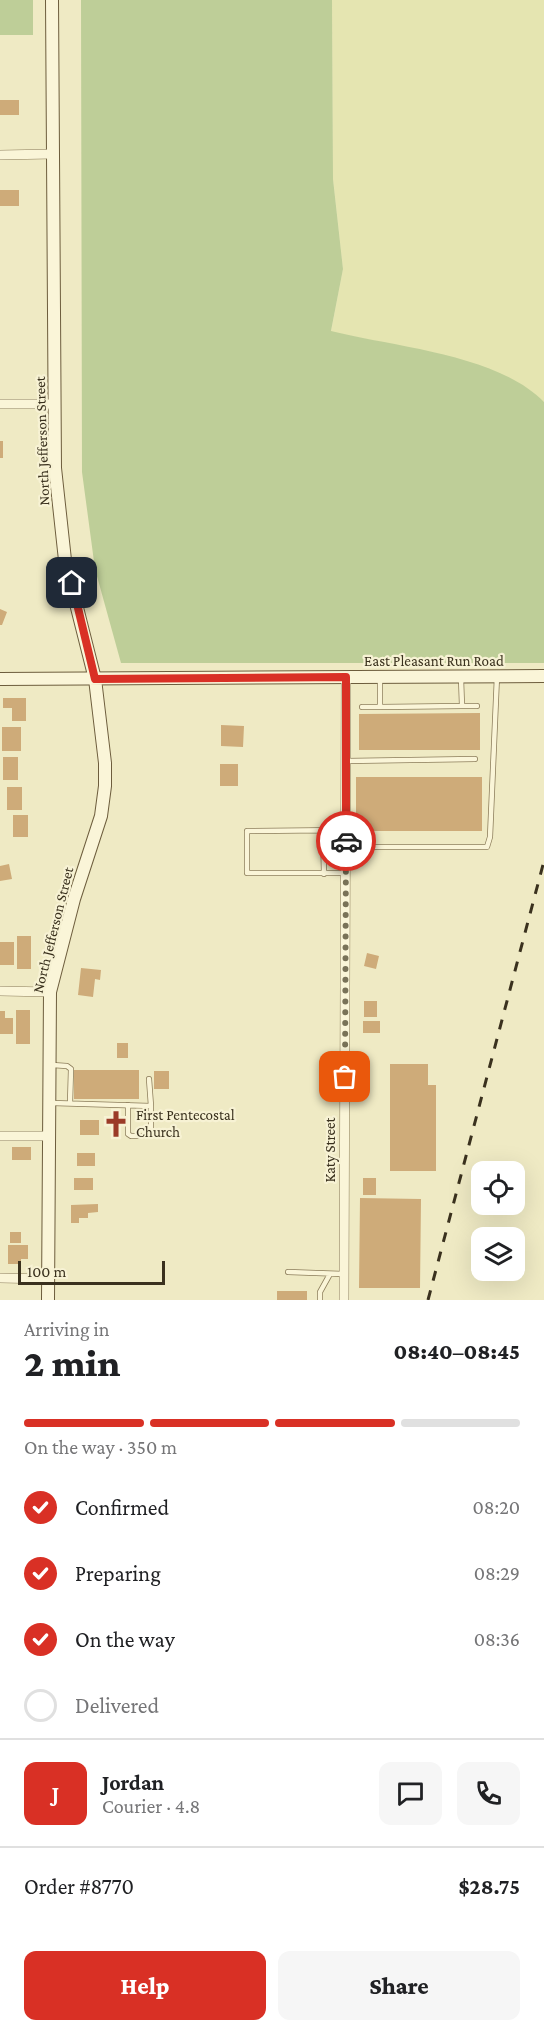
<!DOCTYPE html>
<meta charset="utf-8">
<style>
:root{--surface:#fff;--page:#f6f6f6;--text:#202124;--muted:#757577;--line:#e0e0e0;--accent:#d93025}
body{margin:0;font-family:"Crimson Pro",serif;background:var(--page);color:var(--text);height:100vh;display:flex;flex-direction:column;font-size:22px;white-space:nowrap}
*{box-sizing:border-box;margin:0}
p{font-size:20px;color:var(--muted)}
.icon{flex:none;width:33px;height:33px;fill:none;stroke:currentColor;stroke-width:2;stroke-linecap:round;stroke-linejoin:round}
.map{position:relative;height:1300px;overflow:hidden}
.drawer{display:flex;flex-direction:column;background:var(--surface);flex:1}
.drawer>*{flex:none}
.tools{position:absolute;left:471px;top:1161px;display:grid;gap:12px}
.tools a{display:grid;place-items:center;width:54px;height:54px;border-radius:12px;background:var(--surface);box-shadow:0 6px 24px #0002;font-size:30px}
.scale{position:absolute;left:18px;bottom:15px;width:147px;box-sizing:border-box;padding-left:6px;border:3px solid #3a311e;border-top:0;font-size:16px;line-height:21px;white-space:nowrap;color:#3a311e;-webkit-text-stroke:4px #f7f2d4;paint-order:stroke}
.pin{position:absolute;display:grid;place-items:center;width:51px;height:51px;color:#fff;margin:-26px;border-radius:12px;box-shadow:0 3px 9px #0006}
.courier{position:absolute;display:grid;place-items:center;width:60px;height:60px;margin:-30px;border:4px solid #d93025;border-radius:50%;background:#fff;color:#222;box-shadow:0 2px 8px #0007}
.overview em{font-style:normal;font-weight:800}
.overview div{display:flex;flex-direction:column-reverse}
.overview{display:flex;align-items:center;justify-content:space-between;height:102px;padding:0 24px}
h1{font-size:39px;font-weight:800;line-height:45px}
.bar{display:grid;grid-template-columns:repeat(4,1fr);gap:9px 6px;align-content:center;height:72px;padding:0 24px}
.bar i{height:8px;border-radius:4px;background:var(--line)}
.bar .current{background:var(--accent)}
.bar p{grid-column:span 4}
.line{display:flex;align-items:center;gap:15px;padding:0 24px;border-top:2px solid var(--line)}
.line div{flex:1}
.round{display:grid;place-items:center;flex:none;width:63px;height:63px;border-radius:12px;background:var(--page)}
ol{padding:0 24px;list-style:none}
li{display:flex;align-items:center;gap:18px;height:66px}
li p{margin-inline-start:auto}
li .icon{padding:6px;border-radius:50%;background:var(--accent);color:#fff;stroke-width:4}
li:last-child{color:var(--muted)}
li i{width:33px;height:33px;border:3px solid var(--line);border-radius:50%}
.primary-button{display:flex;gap:12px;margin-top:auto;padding:12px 24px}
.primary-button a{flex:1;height:69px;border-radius:12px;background:var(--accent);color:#fff;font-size:24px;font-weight:800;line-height:69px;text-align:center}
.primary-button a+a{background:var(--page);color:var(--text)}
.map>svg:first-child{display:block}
.farmland{fill:#e5e5b1}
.green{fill:#bece98}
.building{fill:#ceab79}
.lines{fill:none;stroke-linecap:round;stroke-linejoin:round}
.lane-casing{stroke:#8b7c5a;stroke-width:6}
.street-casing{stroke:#8b7c5a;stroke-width:10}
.secondary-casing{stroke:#6d5d3d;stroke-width:14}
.lane{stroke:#faf5d8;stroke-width:4.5}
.street{stroke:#faf5d8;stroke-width:9}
.secondary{stroke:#faf5d8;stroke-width:12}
.rail{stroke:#3a311e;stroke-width:3;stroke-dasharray:10 10;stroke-linecap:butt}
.done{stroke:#797258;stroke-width:6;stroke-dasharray:0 10.8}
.route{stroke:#d93025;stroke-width:8}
.labels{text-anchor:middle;stroke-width:4.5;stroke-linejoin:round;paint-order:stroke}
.street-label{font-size:15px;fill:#3a311e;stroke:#f7f2d4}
.poi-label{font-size:15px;fill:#3a311e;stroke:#f7f2d4;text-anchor:start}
</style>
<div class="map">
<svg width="544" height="1300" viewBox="0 0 544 1300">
<rect width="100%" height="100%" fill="#efeac4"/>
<!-- farmland -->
<path class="farmland" d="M332,0H544V402L517,382L487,369L436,353L331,332L343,269L333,179Z"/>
<!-- green -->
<path class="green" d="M0,0H33V35H0Z
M81,0H332L333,179L343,269L331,331C394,347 497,354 544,402V663H121L95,569L82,472Z"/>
<!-- building -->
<path class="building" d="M0,100H19V115H0Z
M0,190H19V206H0Z
M0,441H3V458H0Z
M0,609L7,612L2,625H0Z
M3,698H26V721H12V708H3Z
M480,713V750H359V714Z
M221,725L244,726L243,747L221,746Z
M2,727H21V751H2Z
M3,757H18V780H3Z
M220,764H238V786H220Z
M356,777H482V831H356Z
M7,787H22V810H7Z
M13,815H28V837H13Z
M9,864L12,879L0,881V866Z
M17,936H31V969H17Z
M0,942H14V965H0Z
M367,953L379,956L376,969L364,966Z
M81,968L101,970L100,980L95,979L93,997L78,995Z
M364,1001H377V1017H364Z
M16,1010H30V1044H16Z
M0,1011H5V1018H13V1034H0Z
M363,1021H380V1033H363Z
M117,1043H128V1058H117Z
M390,1064H428V1085H436V1171H390Z
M74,1070H139V1099H74Z
M154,1071H169V1089H154Z
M80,1120H99V1135H80Z
M12,1147H31V1160H12Z
M77,1153H95V1166H77Z
M74,1178H93V1190H74Z
M363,1178H376V1195H363Z
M360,1198L421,1199L420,1288H359Z
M98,1204V1212L88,1213V1218H79V1223H71V1205Z
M10,1232H21V1243H10Z
M8,1245H28V1259H21V1264H8Z
M277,1291H307V1300H277Z"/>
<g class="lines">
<defs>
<path id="lane" d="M380,679V707L462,706L461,678
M462,706H477
M362,707H380
M346,761L475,759
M323,831L324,874
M346,847H487L490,837L497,676
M346,873H247V831L346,830
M52,1065L67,1066L71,1069L70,1103
M52,1103L151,1106L149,1079
M128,1105V1134L131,1136H151V1106
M288,1272L344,1274
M320,1300V1292L330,1274"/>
<path id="street" d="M0,155L52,154
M0,404H55
M0,991L50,992
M0,1136H49
M0,1278L48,1279
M344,1300L346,677"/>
<path id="secondary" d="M0,679L544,676
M48,1300L50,992L74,899L101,816L105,786V763L95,679L65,560L55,468L52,0"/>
</defs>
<!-- lane casing -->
<use href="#lane" class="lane-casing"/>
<!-- street casing -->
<use href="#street" class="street-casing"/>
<!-- secondary casing -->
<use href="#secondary" class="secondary-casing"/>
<!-- lane -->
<use href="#lane" class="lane"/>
<!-- street -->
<use href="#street" class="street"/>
<!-- secondary -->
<use href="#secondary" class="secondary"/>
<!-- rail -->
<path class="rail" d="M428,1300L544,861"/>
</g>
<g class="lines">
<!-- done -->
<path class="done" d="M345,1077L346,841"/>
<!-- route -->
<path class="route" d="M72,583L95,679L346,677V841"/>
</g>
<!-- icons -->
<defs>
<symbol id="church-bare" viewBox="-9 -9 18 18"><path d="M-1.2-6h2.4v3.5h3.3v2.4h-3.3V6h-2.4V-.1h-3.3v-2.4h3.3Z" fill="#9b3b28" stroke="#f7f2d4" stroke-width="2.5" paint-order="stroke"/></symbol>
</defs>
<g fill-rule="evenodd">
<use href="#church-bare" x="97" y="1105" width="38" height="38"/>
</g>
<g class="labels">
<!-- street labels -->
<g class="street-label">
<text transform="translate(42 441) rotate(-92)" y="5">North Jefferson Street</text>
<text x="434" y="666">East Pleasant Run Road</text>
<text transform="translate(53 930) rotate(-76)" y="5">North Jefferson Street</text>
<text transform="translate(330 1150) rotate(-90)" y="5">Katy Street</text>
</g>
<!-- poi labels -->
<g class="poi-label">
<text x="136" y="1120">First Pentecostal<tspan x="136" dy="17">Church</tspan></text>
</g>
</g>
</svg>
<div class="tools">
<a><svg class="icon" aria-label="locate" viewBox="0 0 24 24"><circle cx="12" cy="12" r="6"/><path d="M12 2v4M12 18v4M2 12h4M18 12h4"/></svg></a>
<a><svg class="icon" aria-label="layers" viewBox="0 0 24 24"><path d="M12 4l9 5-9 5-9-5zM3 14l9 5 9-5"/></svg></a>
</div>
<div class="scale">100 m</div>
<div class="pin" style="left:345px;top:1077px;background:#ea580c"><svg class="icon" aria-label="bag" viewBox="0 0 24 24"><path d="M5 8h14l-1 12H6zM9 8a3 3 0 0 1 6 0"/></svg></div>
<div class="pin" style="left:72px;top:583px;background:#1f2937"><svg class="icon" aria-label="home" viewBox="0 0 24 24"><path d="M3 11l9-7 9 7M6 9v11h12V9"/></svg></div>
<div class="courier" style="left:346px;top:841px"><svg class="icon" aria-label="car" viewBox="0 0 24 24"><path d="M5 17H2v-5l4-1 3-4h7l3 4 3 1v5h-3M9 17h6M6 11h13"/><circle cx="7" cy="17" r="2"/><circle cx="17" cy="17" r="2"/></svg></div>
</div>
<section class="drawer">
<div class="overview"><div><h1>2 min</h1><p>Arriving in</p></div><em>08:40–08:45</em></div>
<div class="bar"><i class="current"></i><i class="current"></i><i class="current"></i><i></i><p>On the way · 350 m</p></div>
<ol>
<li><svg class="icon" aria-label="check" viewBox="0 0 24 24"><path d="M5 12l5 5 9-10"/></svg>Confirmed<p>08:20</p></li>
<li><svg class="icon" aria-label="check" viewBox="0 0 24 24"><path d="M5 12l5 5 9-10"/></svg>Preparing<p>08:29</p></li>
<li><svg class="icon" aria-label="check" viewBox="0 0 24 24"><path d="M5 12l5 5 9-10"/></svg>On the way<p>08:36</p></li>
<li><i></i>Delivered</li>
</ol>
<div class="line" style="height:108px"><b class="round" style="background:var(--accent);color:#fff">J</b><div><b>Jordan</b><p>Courier · 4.8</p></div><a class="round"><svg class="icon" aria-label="chat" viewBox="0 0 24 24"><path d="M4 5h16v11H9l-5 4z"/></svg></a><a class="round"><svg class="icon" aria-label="phone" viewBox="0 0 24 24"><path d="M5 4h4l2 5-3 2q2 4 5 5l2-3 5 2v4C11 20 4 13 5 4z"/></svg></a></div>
<div class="line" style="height:78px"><div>Order #8770</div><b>$28.75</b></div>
<div class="primary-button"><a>Help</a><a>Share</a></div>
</section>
